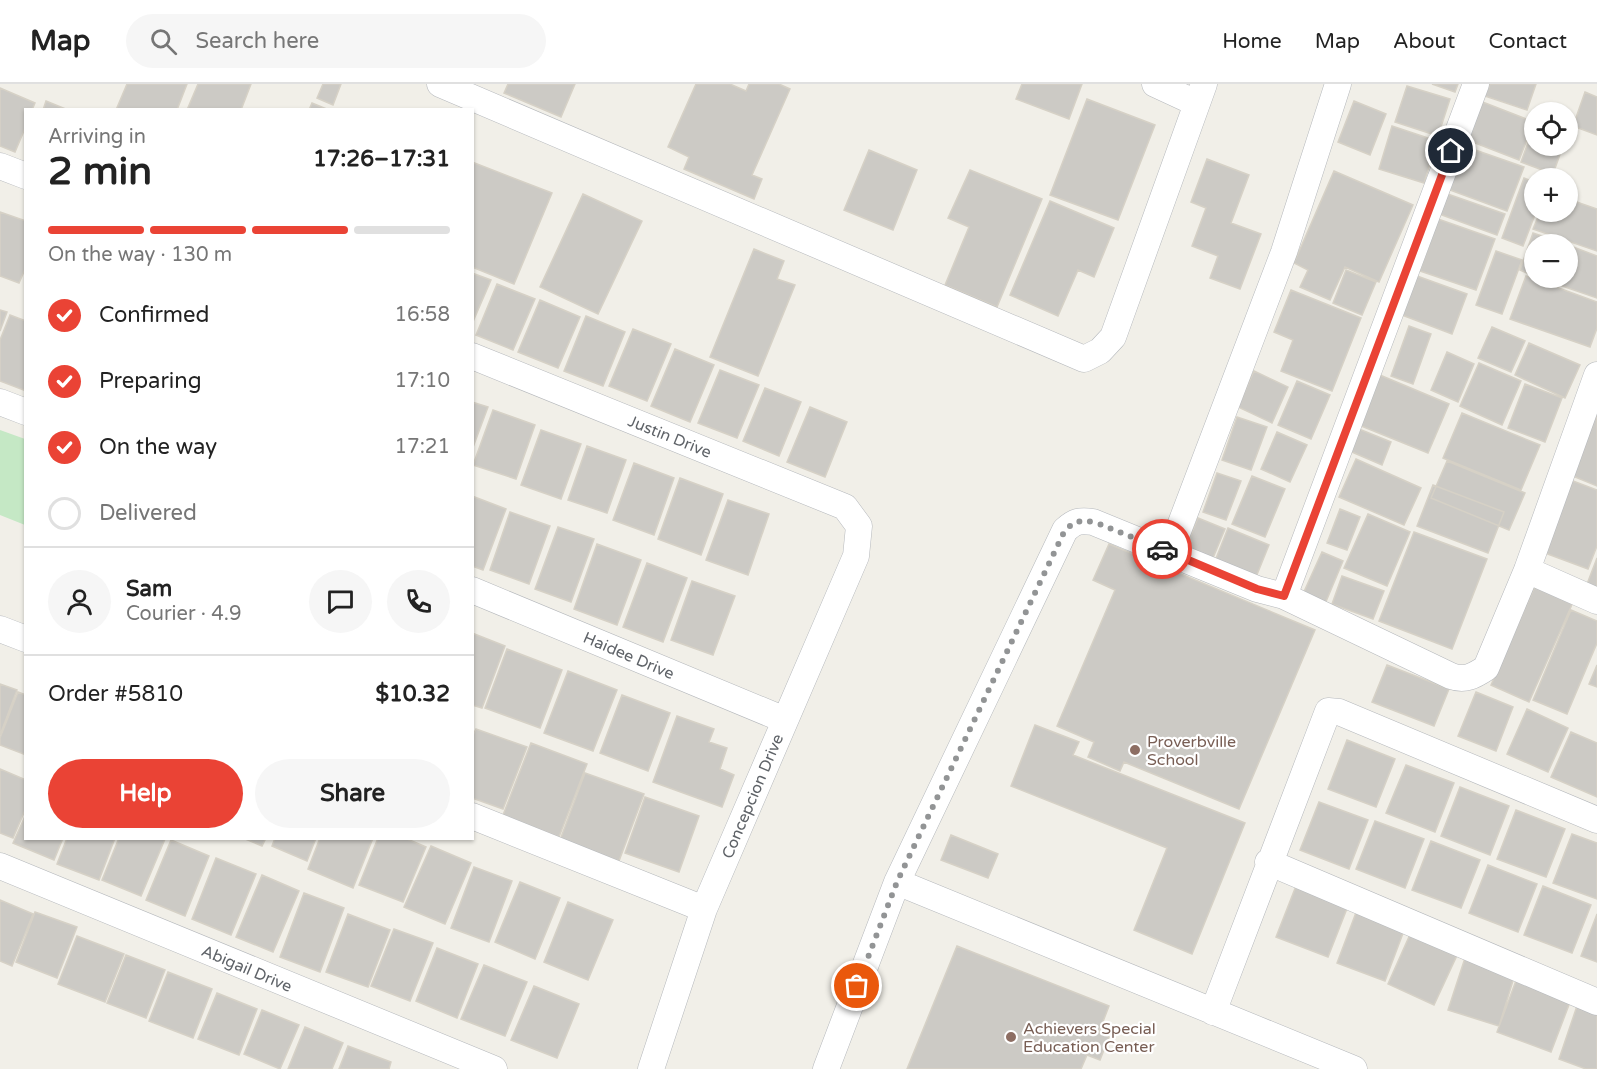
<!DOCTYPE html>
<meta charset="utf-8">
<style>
:root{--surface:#fff;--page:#f6f6f6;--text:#222;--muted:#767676;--line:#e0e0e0;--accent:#ea4335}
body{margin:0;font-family:"Varela Round",sans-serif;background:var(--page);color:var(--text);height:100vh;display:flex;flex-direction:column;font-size:22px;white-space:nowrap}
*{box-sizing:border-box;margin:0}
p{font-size:20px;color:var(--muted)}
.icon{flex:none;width:33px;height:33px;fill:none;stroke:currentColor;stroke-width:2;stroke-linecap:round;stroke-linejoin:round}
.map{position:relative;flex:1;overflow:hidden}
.panel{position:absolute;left:24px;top:24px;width:450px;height:732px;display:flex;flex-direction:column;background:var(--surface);border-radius:0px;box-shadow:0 2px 4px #0004}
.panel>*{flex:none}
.fabs{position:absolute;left:1524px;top:18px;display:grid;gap:12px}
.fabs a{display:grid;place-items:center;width:54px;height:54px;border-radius:50%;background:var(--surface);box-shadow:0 2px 4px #0004;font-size:30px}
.pin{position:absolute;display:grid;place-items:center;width:51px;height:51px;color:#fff;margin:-26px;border:3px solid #fff;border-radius:50%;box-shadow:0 2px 6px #0007}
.courier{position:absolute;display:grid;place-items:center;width:60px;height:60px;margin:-30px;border:4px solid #ea4335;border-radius:50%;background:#fff;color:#222;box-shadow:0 2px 8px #0007}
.overview em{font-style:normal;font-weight:800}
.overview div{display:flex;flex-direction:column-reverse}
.overview{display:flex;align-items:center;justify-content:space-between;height:102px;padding:0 24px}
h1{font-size:39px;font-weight:800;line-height:45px}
.bar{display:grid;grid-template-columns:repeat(4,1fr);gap:9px 6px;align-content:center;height:72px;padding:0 24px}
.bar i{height:8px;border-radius:4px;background:var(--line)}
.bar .selected{background:var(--accent)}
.bar p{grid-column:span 4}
.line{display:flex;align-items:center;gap:15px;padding:0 24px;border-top:2px solid var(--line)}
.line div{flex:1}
.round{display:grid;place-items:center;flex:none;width:63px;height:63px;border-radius:32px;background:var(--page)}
ol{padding:0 24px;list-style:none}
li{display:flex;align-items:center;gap:18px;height:66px}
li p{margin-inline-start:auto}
li .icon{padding:6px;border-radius:50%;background:var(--accent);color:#fff;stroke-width:4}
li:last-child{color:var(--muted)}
li i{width:33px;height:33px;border:3px solid var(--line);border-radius:50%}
.action{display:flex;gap:12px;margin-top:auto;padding:12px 24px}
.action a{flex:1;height:69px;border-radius:36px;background:var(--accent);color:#fff;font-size:24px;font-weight:800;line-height:69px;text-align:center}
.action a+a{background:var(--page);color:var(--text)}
header{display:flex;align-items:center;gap:36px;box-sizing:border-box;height:84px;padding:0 30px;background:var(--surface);border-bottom:2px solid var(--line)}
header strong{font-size:28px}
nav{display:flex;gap:33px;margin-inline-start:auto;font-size:21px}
.search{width:420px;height:54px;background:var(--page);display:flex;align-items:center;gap:15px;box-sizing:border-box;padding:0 21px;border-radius:33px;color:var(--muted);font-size:22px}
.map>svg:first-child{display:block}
.green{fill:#c5e8c5}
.building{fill:#cccac5;stroke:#d6d1c6;stroke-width:1.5}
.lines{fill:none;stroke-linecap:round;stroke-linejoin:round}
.minor-casing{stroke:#b5b8bc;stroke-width:27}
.minor{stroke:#fff;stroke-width:26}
.done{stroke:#929495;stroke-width:6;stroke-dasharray:0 10.8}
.route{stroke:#ea4335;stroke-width:8}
.education-dot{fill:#8d6e63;stroke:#fff;stroke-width:2}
.labels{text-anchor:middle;stroke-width:4.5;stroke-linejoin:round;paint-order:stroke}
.street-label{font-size:16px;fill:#5f6368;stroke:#fff}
.education-label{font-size:16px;fill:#785e54;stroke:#fff;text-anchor:start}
</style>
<header>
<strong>Map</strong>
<div class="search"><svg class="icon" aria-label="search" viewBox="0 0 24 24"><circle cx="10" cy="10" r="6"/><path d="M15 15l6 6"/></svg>Search here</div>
<nav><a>Home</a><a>Map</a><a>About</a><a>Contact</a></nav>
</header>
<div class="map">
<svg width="1597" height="985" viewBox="0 0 1597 985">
<rect width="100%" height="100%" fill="#f1efe8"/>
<!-- green -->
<path class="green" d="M0,346L25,355V441L0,431Z"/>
<!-- building -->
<path class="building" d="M127,0H187L177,26H116Z
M198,0H251L241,26H187Z
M323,0H341L333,21L317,14Z
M508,0H575L561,33L504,9Z
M696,0H730L746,7L749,0H779L790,5L752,91L762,95L754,115L684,85L689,73L668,63Z
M1022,0H1082L1069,35L1016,15Z
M1432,0H1458L1455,8Z
M1490,0H1536L1527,26L1485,12Z
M1407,2L1450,15L1438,52L1395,38Z
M0,4L35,19L32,26H26V42L15,68L0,62Z
M1585,8L1597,13V51L1573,42Z
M1087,15L1155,41L1118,136L1050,111Z
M46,17L68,26H43Z
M1354,17L1386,30L1370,71L1338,58Z
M1480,17L1534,38L1519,76L1465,55Z
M312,19L329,26H309Z
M1392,42L1437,57L1424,99L1379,85Z
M1534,42V62H1563L1553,90L1521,78Z
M1458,60L1524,83L1507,127L1442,103Z
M869,66L917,86L893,146L844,126Z
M1207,75L1249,91L1231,139L1261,150L1240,205L1210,194L1218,172L1192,162L1206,124L1191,118Z
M472,78L552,109L514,200L472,183Z
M970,86L1042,115L997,223L945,201L969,143L948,134Z
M1334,87L1413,121L1379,198L1345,183L1330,216L1300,203L1308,186L1294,179Z
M1524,94L1534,98L1536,128L1523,162L1502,154Z
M1439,107L1505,130L1497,151L1431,127Z
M583,110L642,137L598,230L540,203Z
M1568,115L1597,125V167L1533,145L1540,128H1568Z
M1050,117L1114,144L1094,193L1078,186L1058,232L1010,211Z
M0,128L26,137V183L19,199L0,192Z
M1438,135L1495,155L1476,206L1420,187Z
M1533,149L1566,160H1534V192L1520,186Z
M1568,161L1597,172V214L1539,194H1568Z
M754,165L784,177L777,195L795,201L758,292L710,273Z
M1496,167L1522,176L1502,230L1476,221Z
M1346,186L1376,198L1362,231L1333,219Z
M472,189L491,196L472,240Z
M1417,192L1467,210L1452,250L1402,231Z
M1526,192L1597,218V244L1590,263L1510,235Z
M497,200L535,215L513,266L476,251Z
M1291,206L1361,234L1332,307L1281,287L1293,256L1274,248Z
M540,216L580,233L558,284L518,268Z
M0,226L7,228L0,247Z
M10,231L26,237V307L0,297V256Z
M586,232L625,248L603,302L564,287Z
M1409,242L1431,250L1413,300L1391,292Z
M1492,243L1525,257L1511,288L1478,274Z
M633,245L671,260L647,317L609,302Z
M1529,259L1580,281L1565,314L1515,291Z
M675,265L714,281L690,338L651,322Z
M1447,268L1474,280L1458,318L1431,306Z
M1479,279L1521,297L1502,341L1460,322Z
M720,286L759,301L737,354L698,339Z
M1254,287L1288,303L1272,339L1238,323Z
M1375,289L1449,320L1428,369L1354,339Z
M1297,297L1330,311L1311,355L1278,341Z
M1525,300L1562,314L1545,358L1508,344Z
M765,304L801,318L779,372L743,357Z
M1597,315V402L1568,390Z
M472,318L488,323L472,366Z
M810,323L847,338L825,393L787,378Z
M493,326L535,341L516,395L473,381Z
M1462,329L1540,361L1521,406L1443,374Z
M1237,333L1267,343L1251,386L1222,376Z
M1354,343L1391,358L1382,381L1345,365Z
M541,346L581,360L561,415L521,401Z
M1277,348L1307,361L1290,398L1261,385Z
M587,362L626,376L607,429L568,416Z
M1356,375L1421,404L1404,441L1339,413Z
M1447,377L1525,409L1509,446L1431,414Z
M634,379L674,394L654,451L613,436Z
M1217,389L1241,397L1226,436L1203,428Z
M1252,392L1285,405L1265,453L1232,440Z
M680,394L723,410L701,471L658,455Z
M1565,394L1597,406V462L1588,485L1537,466Z
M1433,401L1504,428L1488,469L1417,442Z
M472,412L506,425L483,486L472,482Z
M728,416L769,430L748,491L706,476Z
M1340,425L1360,433L1347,466L1327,459Z
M510,428L550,442L529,500L490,486Z
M1368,430L1410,448L1387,502L1344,484Z
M1198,434L1225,445L1213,474L1186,463Z
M558,443L594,455L571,518L535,505Z
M1228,444L1269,461L1256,493L1215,477Z
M1414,448L1487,475L1452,565L1379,537Z
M597,460L641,476L617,541L574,525Z
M1109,460L1315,546L1239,725L1124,678L1120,687L1088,673L1094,658L1057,642L1115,506L1093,496Z
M1322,468L1343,477L1325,520L1303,510Z
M1597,474V504L1587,500Z
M647,479L687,494L663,558L623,543Z
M1342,492L1384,507L1373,535L1332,520Z
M692,497L735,512L713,571L671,556Z
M1536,500L1574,516L1529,618L1491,601Z
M1571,526L1597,537V559L1567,630L1533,616Z
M472,549L505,562L482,624L472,621Z
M507,565L562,586L540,644L485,624Z
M1387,581L1449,605L1434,642L1372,618Z
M1597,581V603L1589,600Z
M568,587L617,606L593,667L544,649Z
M0,600L17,606L0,651Z
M18,608L26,611V671L0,661V654Z
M1476,608L1513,623L1496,667L1458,652Z
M622,611L670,629L648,687L600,669Z
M1527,625L1568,644L1548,688L1507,670Z
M677,632L714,645L709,658L727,664L720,685L734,691L722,723L653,698Z
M1035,641L1079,658L1073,671L1245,739L1192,870L1134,846L1167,764L1011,702Z
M476,645L527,663L503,725L472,714V653Z
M1571,648L1597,659V713L1551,693Z
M1347,656L1395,675L1376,723L1328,705Z
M531,659L587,680L559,753L503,731Z
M1406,681L1454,699L1435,748L1386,729Z
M0,685L26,696V724L13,754L0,749Z
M585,689L644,710L619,777L560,756Z
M1460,703L1509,722L1490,771L1441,752Z
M645,713L699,732L679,788L625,769Z
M1319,718L1368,736L1349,785L1300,766Z
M1516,726L1565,745L1546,793L1497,775Z
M26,730V754H63L54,776L13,759Z
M1375,737L1424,755L1405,804L1356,785Z
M1572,750L1597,759V815L1553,799Z
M951,751L998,770L988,794L941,776Z
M67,754H115L99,796L57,780Z
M119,754L165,755L141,812L102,796Z
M243,754H266L262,762Z
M275,754H316L307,777L272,762Z
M320,754H373L353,804L308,785Z
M378,754H405L426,763L403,818L359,801Z
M171,756L209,772L185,832L146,816Z
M1431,757L1480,776L1461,824L1412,806Z
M431,762L471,779L445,840L404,823Z
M216,774L256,790L231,851L192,835Z
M1488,781L1537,800L1518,848L1469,829Z
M474,783L512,797L489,858L451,844Z
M262,791L299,807L273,868L236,853Z
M520,798L560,814L535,875L495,858Z
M1296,802L1348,822L1328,873L1276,853Z
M1543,802L1591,821L1572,869L1524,851Z
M304,809L344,824L320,888L280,873Z
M0,816L33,830L12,882L0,877Z
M568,818L613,836L588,896L544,878Z
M1357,826L1405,844L1385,897L1337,879Z
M35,828L77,843L57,894L16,878Z
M348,830L390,846L368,903L326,888Z
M1597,830V878L1581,872Z
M394,845L433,859L410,917L371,902Z
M1412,846L1459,867L1434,921L1388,900Z
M77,852L124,870L105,918L58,900Z
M957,862L1109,922L1099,948L1109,953L1100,976L1087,971L1081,985H907Z
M437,864L478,880L457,934L416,917Z
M126,871L165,886L146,934L107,919Z
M1466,871L1516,887L1499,942L1448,926Z
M484,881L527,898L505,952L461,935Z
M168,888L212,905L193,954L149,937Z
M1517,894L1572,913L1551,968L1497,948Z
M534,902L579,920L557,974L511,956Z
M217,909L257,925L239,971L198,955Z
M1578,919L1597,925V985H1586L1559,975Z
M262,926L299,941L280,985L244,970Z
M305,943L343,959L332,985H288Z
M348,962L391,978L389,985H339Z"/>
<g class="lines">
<defs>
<path id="minor" d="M440,0L1084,275L1100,267L1113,253L1204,0
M1155,0L1196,19
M0,82L26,92
M472,272L845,423L859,442L856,472L704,825L651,985
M0,318L26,328
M1170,468L1284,168L1338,0
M1527,486L1597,517
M472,506L785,636
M1284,512L1476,0
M0,545L26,555
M472,732L704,825
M1268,778L1597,918
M0,782L494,985
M897,798L1354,985
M1213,928L1328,627L1339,628L1597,736
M826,985L897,798L1065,446C1075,437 1080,436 1093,438L1257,505L1284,512L1451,592C1465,597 1474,592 1486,584L1527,486L1597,291"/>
</defs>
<!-- minor casing -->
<use href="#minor" class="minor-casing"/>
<!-- minor -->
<use href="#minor" class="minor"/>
</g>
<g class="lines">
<!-- done -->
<path class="done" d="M857,902L897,798L1065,446C1075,437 1080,436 1094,438L1162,465"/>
<!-- route -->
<path class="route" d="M1162,465L1257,505L1284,512L1451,67"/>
</g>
<!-- markers -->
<g class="education-dot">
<circle cx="1135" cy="666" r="6"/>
<circle cx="1011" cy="953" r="6"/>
</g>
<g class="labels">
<!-- street labels -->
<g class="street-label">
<text transform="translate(670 352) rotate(22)" y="6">Justin Drive</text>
<text transform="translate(629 571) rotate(23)" y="6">Haidee Drive</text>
<text transform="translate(752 712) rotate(-67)" y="6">Concepcion Drive</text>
<text transform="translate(247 884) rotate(23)" y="6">Abigail Drive</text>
</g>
<!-- education labels -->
<g class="education-label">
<text x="1147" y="663">Proverbville<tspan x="1147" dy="18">School</tspan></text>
<text x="1023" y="950">Achievers Special<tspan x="1023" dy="18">Education Center</tspan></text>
</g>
</g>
</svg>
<div class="fabs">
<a><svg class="icon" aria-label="locate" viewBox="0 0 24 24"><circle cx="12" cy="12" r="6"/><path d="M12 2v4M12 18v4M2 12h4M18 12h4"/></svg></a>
<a>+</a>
<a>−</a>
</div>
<div class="pin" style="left:857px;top:902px;background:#ea580c"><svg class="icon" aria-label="bag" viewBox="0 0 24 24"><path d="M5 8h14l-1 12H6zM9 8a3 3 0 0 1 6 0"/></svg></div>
<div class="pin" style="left:1451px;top:67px;background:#1f2937"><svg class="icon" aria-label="home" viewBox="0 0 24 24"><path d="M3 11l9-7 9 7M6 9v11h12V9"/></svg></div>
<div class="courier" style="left:1162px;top:465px"><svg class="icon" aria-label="car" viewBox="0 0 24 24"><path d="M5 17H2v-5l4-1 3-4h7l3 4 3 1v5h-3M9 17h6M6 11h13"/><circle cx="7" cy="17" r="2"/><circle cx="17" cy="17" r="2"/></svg></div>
<section class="panel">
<div class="overview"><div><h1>2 min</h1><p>Arriving in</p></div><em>17:26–17:31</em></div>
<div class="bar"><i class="selected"></i><i class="selected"></i><i class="selected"></i><i></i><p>On the way · 130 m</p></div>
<ol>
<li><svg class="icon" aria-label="check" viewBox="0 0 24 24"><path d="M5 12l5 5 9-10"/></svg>Confirmed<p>16:58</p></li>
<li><svg class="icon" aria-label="check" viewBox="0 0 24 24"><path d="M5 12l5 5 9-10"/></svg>Preparing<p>17:10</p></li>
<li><svg class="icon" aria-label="check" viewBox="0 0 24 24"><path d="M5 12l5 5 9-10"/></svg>On the way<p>17:21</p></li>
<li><i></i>Delivered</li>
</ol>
<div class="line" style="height:108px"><a class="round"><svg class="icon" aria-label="person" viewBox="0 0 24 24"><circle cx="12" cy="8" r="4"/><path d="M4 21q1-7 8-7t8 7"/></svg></a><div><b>Sam</b><p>Courier · 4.9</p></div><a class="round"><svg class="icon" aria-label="chat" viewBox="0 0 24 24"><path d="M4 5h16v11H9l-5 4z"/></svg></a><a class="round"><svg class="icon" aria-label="phone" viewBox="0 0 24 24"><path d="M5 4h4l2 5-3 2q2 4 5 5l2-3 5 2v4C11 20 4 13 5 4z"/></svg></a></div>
<div class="line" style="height:78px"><div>Order #5810</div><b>$10.32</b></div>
<div class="action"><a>Help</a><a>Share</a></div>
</section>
</div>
